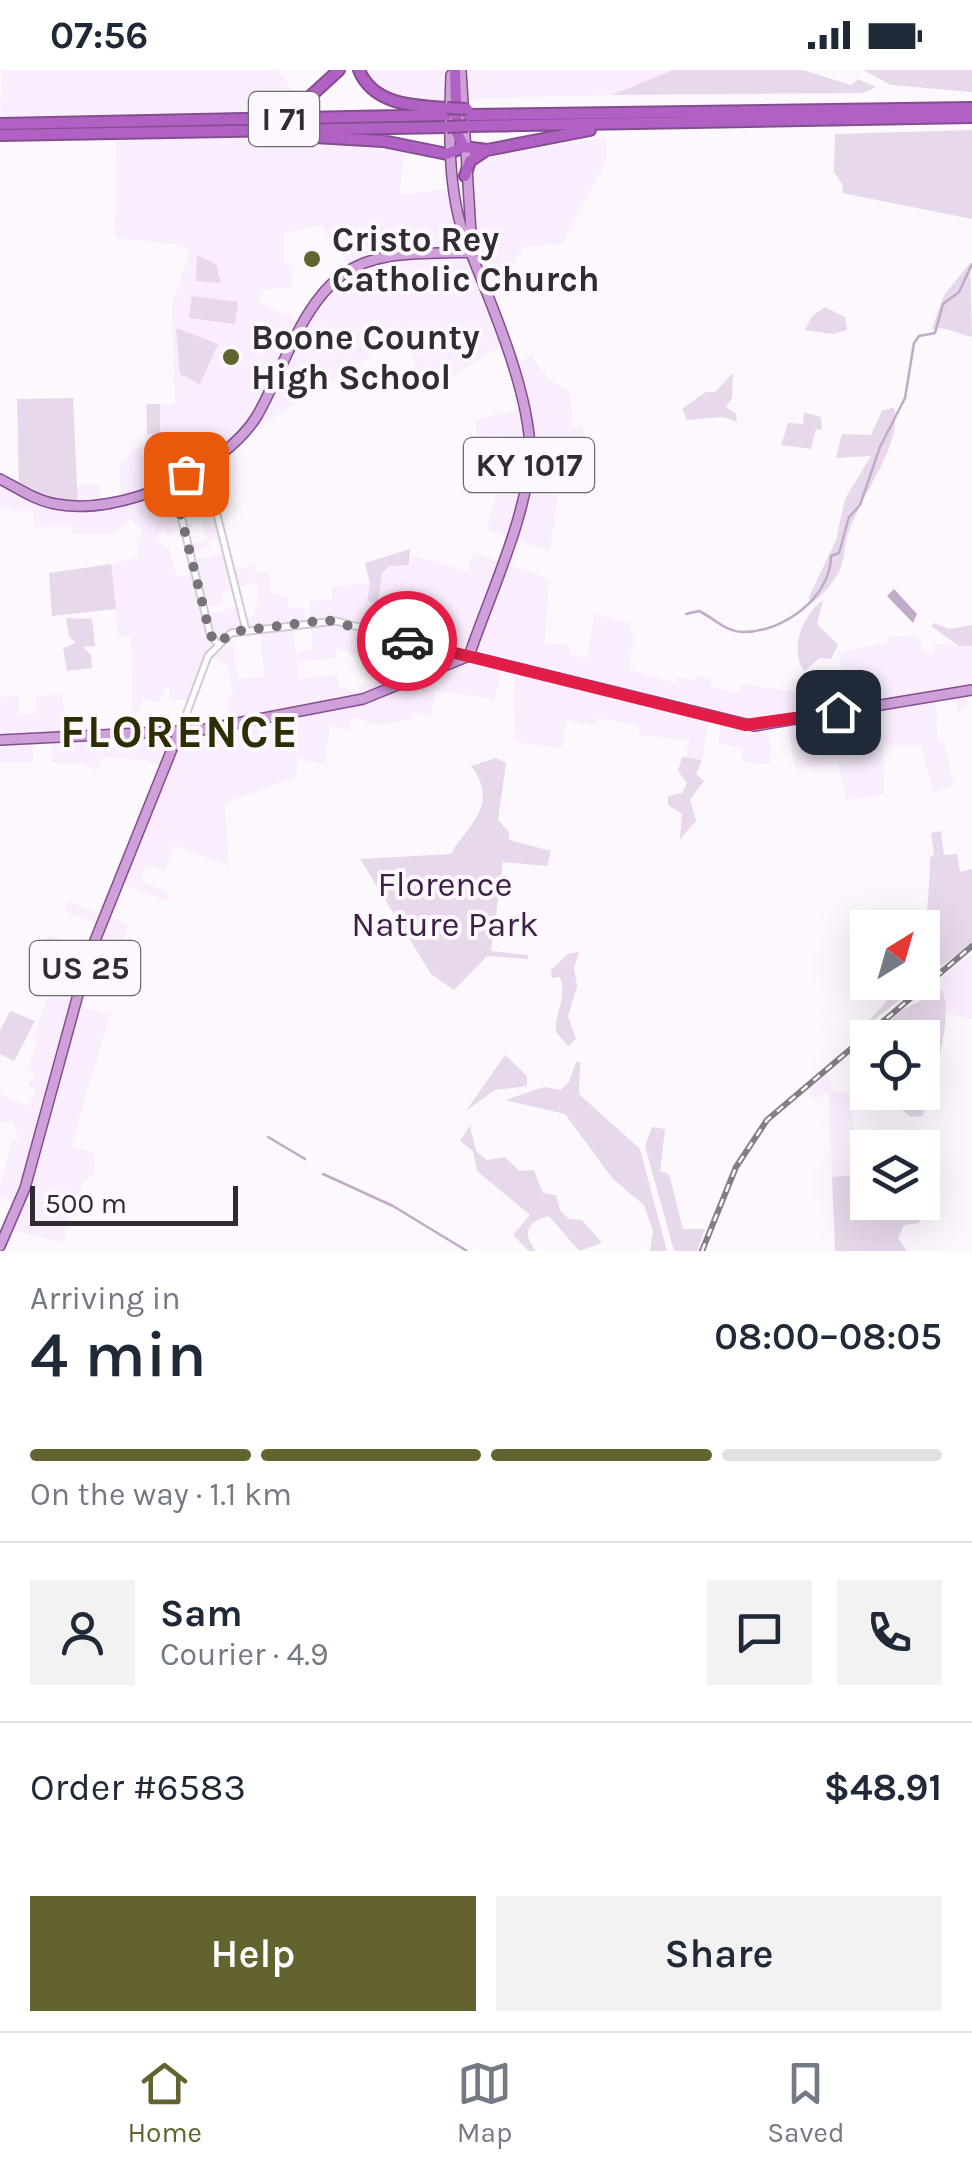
<!DOCTYPE html>
<meta charset="utf-8">
<style>
:root{--surface:#fff;--page:#f2f2f3;--text:#1f2937;--muted:#747a83;--line:#e0e1e3;--accent:#63632f}
body{margin:0;font-family:Karla,sans-serif;background:var(--page);color:var(--text);height:100vh;display:flex;flex-direction:column;font-size:38px;white-space:nowrap}
*{box-sizing:border-box;margin:0}
p{font-size:32px;color:var(--muted)}
.icon{flex:none;width:55px;height:55px;fill:none;stroke:currentColor;stroke-width:2;stroke-linecap:round;stroke-linejoin:round}
.map{position:relative;height:1181px;overflow:hidden}
.panel{display:flex;flex-direction:column;background:var(--surface);flex:1}
.panel>*{flex:none}
.needle{width:65px;rotate:37deg}
.buttons{position:absolute;left:850px;top:840px;display:grid;gap:20px}
.buttons a{display:grid;place-items:center;width:90px;height:90px;border-radius:0px;background:var(--surface);box-shadow:0 10px 40px #0002;font-size:50px}
.scale{position:absolute;left:30px;bottom:25px;width:208px;box-sizing:border-box;padding-left:10px;border:5px solid #302c31;border-top:0;font-size:28px;line-height:35px;white-space:nowrap;color:#302c31;-webkit-text-stroke:8px #fdf8fe;paint-order:stroke}
.pin{position:absolute;display:grid;place-items:center;width:85px;height:85px;color:#fff;margin:-42px;border-radius:20px;box-shadow:0 5px 15px #0006}
.courier{position:absolute;display:grid;place-items:center;width:100px;height:100px;margin:-50px;border:8px solid #e11d48;border-radius:50%;background:#fff;color:#222;box-shadow:0 2px 12px #0007}
.overview em{font-style:normal;font-weight:600}
.overview div{display:flex;flex-direction:column-reverse}
.overview{display:flex;align-items:center;justify-content:space-between;height:170px;padding:0 30px}
h1{font-size:65px;font-weight:600;line-height:75px}
.bar{display:grid;grid-template-columns:repeat(4,1fr);gap:15px 10px;align-content:center;height:120px;padding:0 30px}
.bar i{height:12px;border-radius:8px;background:var(--line)}
.bar .current{background:var(--accent)}
.bar p{grid-column:span 4}
.line{display:flex;align-items:center;gap:25px;padding:0 30px;border-top:2px solid var(--line)}
.line div{flex:1}
.round{display:grid;place-items:center;flex:none;width:105px;height:105px;border-radius:0px;background:var(--page)}
.button{display:flex;gap:20px;margin-top:auto;padding:20px 30px}
.button a{flex:1;height:115px;border-radius:0px;background:var(--accent);color:#fff;font-size:40px;font-weight:600;line-height:115px;text-align:center}
.button a+a{background:var(--page);color:var(--text)}
.status{display:flex;justify-content:space-between;align-items:center;height:70px;padding:0 50px;background:var(--surface);direction:ltr}
.status svg{height:28px;fill:currentColor}
.menu{display:flex;justify-content:space-around;align-items:center;height:140px;border-top:2px solid var(--line);background:var(--surface);font-size:28px;color:var(--muted)}
.menu a{display:grid;justify-items:center;gap:5px}
.menu .current{color:var(--accent)}
.map>svg:first-child{display:block}
.built{fill:#faedfd;fill-rule:evenodd}
.green{fill:#e7d8eb}
.water{fill:#c2abc8}
.lines{fill:none;stroke-linecap:round;stroke-linejoin:round}
.stream{stroke:#c2abc8;stroke-width:2.5}
.tertiary-casing{stroke:#d4c9d7;stroke-width:9}
.primary-casing{stroke:#834e90;stroke-width:12}
.motorway-casing{stroke:#834e90;stroke-width:14}
.tertiary{stroke:#fff;stroke-width:5}
.primary{stroke:#d0a0db;stroke-width:9}
.motorway{stroke:#b061c3;stroke-width:10}
.rail-casing{stroke:#837e84;stroke-width:6}
.rail{stroke:#fdf8fe;stroke-width:2.5;stroke-dasharray:8;stroke-linecap:butt}
.motorway-bridge-casing{stroke:#834e90;stroke-width:14;stroke-linecap:butt}
.motorway-bridge{stroke:#b061c3;stroke-width:10}
.done{stroke:#787379;stroke-width:10;stroke-dasharray:0 18}
.route{stroke:#e11d48;stroke-width:12}
.poi-dot{fill:#63632f;stroke:#fdf8fe;stroke-width:4}
.labels{text-anchor:middle;stroke-width:8;stroke-linejoin:round;paint-order:stroke}
.shield{fill:#fdf8fe;stroke:#6e696e;stroke-width:2.5}
.shield-label{font-size:32px;font-weight:bold;fill:#302c31}
.poi-label{font-size:35px;font-weight:bold;fill:#302c31;stroke:#fdf8fe;text-anchor:start}
.park-label{font-size:35px;fill:#3e1f45;stroke:#fdf8fe}
.district-label{font-size:45px;font-weight:bold;letter-spacing:2.5px;fill:#2f2e03;stroke:#fdf8fe}
</style>
<div class="status"><b>07:56</b><svg viewBox="0 0 49 12"><path d="M0 12V9h3v3zM5 12V6h3v6zM10 12V3h3v9zM15 12V0h3v12zM26 1h20v11H26zM47 4h2v5h-2z"/></svg></div>
<div class="map">
<svg width="972" height="1181" viewBox="0 0 972 1181">
<rect width="100%" height="100%" fill="#fdf8fe"/>
<!-- built -->
<path class="built" d="M2,0H277L302,31L255,41L0,47Z
M362,0H448L446,35L402,30L377,18Z
M465,0H673L612,25L467,29Z
M116,63L271,64L405,75L400,125L461,117L459,92L606,67L607,88L562,174L523,177L509,204L479,203L503,275L423,324L406,260L368,276L371,286L253,360L249,357L204,393L209,403L228,402L229,425L215,426L224,467L208,470L209,478L191,482L189,475L207,470L201,451L167,466L164,458L155,469L169,480L177,507L195,502L193,490L228,482L233,500L253,495L256,504L268,502L272,523L288,526L289,538H304L306,553L293,555L296,583L312,579L310,531L332,530V517L370,513L367,531L389,496L409,495L412,486L467,501L474,482L549,509L545,573L570,576V585L588,588L594,544L629,553L633,569L629,599L675,613L677,607L696,611L697,605L712,610L711,617L739,623L741,614L798,622V612L842,605L839,582L887,573V568L916,564L924,584H934V574L972,576V620L965,621L968,638L958,641L954,623L935,626L938,671H944L954,717L934,722L921,675H883L884,724L846,730L838,692L795,699L788,652L768,655L771,695L742,691L743,678L718,673L723,650L709,647L702,690L686,688L689,670L639,665V656L597,648L594,656L566,650L562,678L515,672L514,596L502,593L495,629L436,621L430,645L412,642V649L378,655L353,647L349,660L330,656L325,694L296,688L297,706L225,733L229,796L174,775L165,801L146,795L141,811L170,823L167,831L119,812L165,697L144,690L103,687L97,701L84,693H52L51,669H32L34,692H0V627L18,626L19,644H35L36,626L62,624L68,667L133,665L131,567L118,566L111,494L139,487L136,473L143,461L129,448L116,464H73L72,457H35L33,441H12L0,435V409L77,436V416L99,414L100,435L122,433L119,396L135,378H147L146,334H175L172,237L190,181L176,174L115,168ZM321,155L328,168L336,166L349,200L317,233L305,254L258,232L264,220L292,217L291,198L284,192V163ZM193,400L200,444L183,449L177,427L189,426L186,404ZM256,512L260,535L255,537V546L243,547L240,535L206,545L204,538L223,534L221,523ZM396,539L403,541L401,566L462,586L387,619L401,569L391,565ZM260,559L264,607L238,609L231,563ZM336,578L381,592L374,615L361,613L358,622L339,617L338,605L299,609L298,592L337,588ZM208,586L228,595L233,626L226,628L232,654L140,665L137,644L143,628L159,633L165,617L170,619L169,629L189,631Z
M531,286L550,311L570,320L573,357L583,356L585,366L562,397L550,481L487,460L506,386L501,385L498,365L476,367V350L524,337L511,297Z
M68,831L129,855L115,895L90,887L75,936L110,944L71,1076L94,1083V1103L84,1111L62,1172L8,1159L20,1134L0,1127V1119L12,1071L19,1070L14,1051L0,1052V1024L28,1036L36,1021L29,1016L35,1002L28,998L38,969L33,967L53,914L42,910L49,888L37,885L43,869L49,865L91,881L101,854L64,841Z
M972,883V949L945,943L941,920L931,923L929,918Z
M828,1003L832,1022L850,1023L856,1080L851,1091L857,1098L852,1105L832,1107L829,1022L811,1029L808,1018Z"/>
<!-- green -->
<path class="green" d="M673,0H803L851,15L858,9L876,17L863,23L612,25Z
M863,0H972V22L891,15Z
M972,60V149L842,123L843,115L834,102L835,64Z
M197,185L216,194L221,213L196,211Z
M970,193L972,267L942,258L932,259L944,225Z
M192,226L238,232L235,254L189,248Z
M825,237L845,247L847,260L833,264L805,260L812,246Z
M176,258L218,274L200,314L180,304Z
M733,303L732,328L726,337L736,344L737,352L723,347L687,350L682,339L706,322H715Z
M73,328L78,436H62L19,419L17,329Z
M147,334H160V364H147Z
M894,337C904,375 856,431 847,468C843,482 845,492 837,505C831,516 819,528 811,534L809,527L836,470L845,429L871,386L836,388L842,364L871,365L882,341Z
M804,342L821,347L822,360L816,359L811,379L781,375L788,353L803,354Z
M410,479L409,495L389,496L382,504L378,534L367,531L370,513L365,493Z
M111,494L116,539L52,546L49,503Z
M823,530L817,554L838,575L831,589L820,588L804,601C789,579 803,544 823,530Z
M66,548L92,549L95,576L83,577L91,585L92,598L67,601L63,578L76,573L69,566Z
M934,553L949,559L972,555V576H959L931,556Z
M682,687L702,690L696,704L704,711L690,730L696,751L680,770L682,744L668,735V726L682,723L687,713L678,701Z
M496,688L506,693L498,750L509,762V770L551,781L547,796L503,792L491,881L528,885V889L487,886L454,920L431,904L360,789L451,784C464,758 502,736 471,696Z
M941,761L944,785L957,784L960,802L972,799V872L923,911C922,869 930,830 930,788L934,784L931,763Z
M579,882L574,898L577,917L568,946L576,969L568,976L556,962C554,943 568,928 560,907L552,908L551,900L568,884Z
M905,912L921,913L857,963Z
M942,920C954,946 933,1017 923,1046L910,1047L901,1039L904,1023L922,1022V968L869,967L902,940Z
M10,941L35,951L14,991L0,984V961Z
M505,985L527,1006V1016L495,1020L466,1041Z
M576,992H580L579,1024L640,1079L667,1181H650L653,1161L644,1135L613,1109L565,1044L505,1030L544,1017L560,1020L569,1012Z
M476,1046L470,1056L476,1081L487,1090L504,1087L520,1101L534,1100L543,1123L556,1125L560,1140L569,1149L582,1150L602,1173L579,1181L549,1146C528,1151 521,1163 536,1181H529L513,1165L530,1145L477,1101L473,1081L460,1071Z
M652,1057L665,1059L660,1101L669,1104L683,1159H705L697,1181H674L645,1076Z
M856,1080H867L868,1132L920,1133L926,1137L919,1153L904,1155L898,1168L907,1181H835L832,1107L852,1105L857,1098L850,1084Z"/>
<!-- water -->
<path class="water" d="M894,519L917,544L913,553L887,526Z"/>
<g class="lines">
<!-- stream -->
<path class="stream" d="M686,544L699,541C714,548 724,561 742,562C783,563 831,527 831,486L839,483L849,447L860,435L880,377L905,328L914,273L919,266L935,263L943,234L959,222L972,194
M268,1067L305,1089
M323,1104L393,1136L467,1181"/>
<defs>
<path id="tertiary" d="M204,393L246,560
M170,416L176,426L210,564L216,572
M180,661L208,586L231,563L336,551L466,585"/>
<path id="primary" d="M461,0L472,179
M451,5C449,57 447,122 466,171C489,228 530,322 530,382C529,442 489,527 469,586
M0,409C18,418 36,431 56,434C119,447 223,401 257,346C283,301 301,233 345,203C379,179 432,184 472,182
M0,670L201,660L363,629L469,586L754,656L972,620
M0,1176L25,1118L88,888L178,664"/>
<path id="motorway" d="M359,0C373,35 414,36 447,38
M455,0L457,63L464,77
M267,43L303,33L339,0
M467,45L972,38
M0,54L447,45
M468,56L972,47
M0,65L447,57
M298,66L383,71L447,84L464,77L487,80L590,60
M465,106L470,91L485,81"/>
</defs>
<!-- tertiary casing -->
<use href="#tertiary" class="tertiary-casing"/>
<!-- primary casing -->
<use href="#primary" class="primary-casing"/>
<!-- motorway casing -->
<use href="#motorway" class="motorway-casing"/>
<!-- tertiary -->
<use href="#tertiary" class="tertiary"/>
<!-- primary -->
<use href="#primary" class="primary"/>
<!-- motorway -->
<use href="#motorway" class="motorway"/>
<defs>
<path id="rail" d="M702,1181L736,1097L767,1050L972,876"/>
</defs>
<!-- rail casing -->
<use href="#rail" class="rail-casing"/>
<!-- rail -->
<use href="#rail" class="rail"/>
<defs>
<path id="motorway-bridge" d="M447,38L467,39
M447,57L468,56"/>
</defs>
<!-- motorway-bridge casing -->
<use href="#motorway-bridge" class="motorway-bridge-casing"/>
<!-- motorway-bridge -->
<use href="#motorway-bridge" class="motorway-bridge"/>
</g>
<g class="lines">
<!-- done -->
<path class="done" d="M186,404L168,414L176,426L210,564L216,573L238,561L327,550L407,571"/>
<!-- route -->
<path class="route" d="M407,571L745,655L838,642"/>
</g>
<!-- markers -->
<g class="poi-dot">
<circle cx="312" cy="189" r="10"/>
<circle cx="231" cy="287" r="10"/>
</g>
<g class="labels">
<!-- shield labels -->
<g class="shield">
<rect x="249" y="22" width="70" height="54" rx="8"/>
<rect x="464" y="368" width="130" height="54" rx="8"/>
<rect x="30" y="871" width="110" height="54" rx="8"/>
</g>
<g class="shield-label">
<text x="284" y="60">I 71</text>
<text x="529" y="406">KY 1017</text>
<text x="85" y="909">US 25</text>
</g>
<!-- poi labels -->
<g class="poi-label">
<text x="332" y="181">Cristo Rey<tspan x="332" dy="40">Catholic Church</tspan></text>
<text x="251" y="279">Boone County<tspan x="251" dy="40">High School</tspan></text>
</g>
<!-- park labels -->
<g class="park-label">
<text x="445" y="826">Florence<tspan x="445" dy="40">Nature Park</tspan></text>
</g>
<!-- district labels -->
<g class="district-label">
<text x="180" y="677">FLORENCE</text>
</g>
</g>
</svg>
<div class="buttons">
<a><svg class="needle" viewBox="-14 -14 28 28"><path d="M0-13l5 13h-10z" fill="#e53935"/><path d="M0 13l5-13h-10z" fill="#747a83"/></svg></a>
<a><svg class="icon" aria-label="locate" viewBox="0 0 24 24"><circle cx="12" cy="12" r="6"/><path d="M12 2v4M12 18v4M2 12h4M18 12h4"/></svg></a>
<a><svg class="icon" aria-label="layers" viewBox="0 0 24 24"><path d="M12 4l9 5-9 5-9-5zM3 14l9 5 9-5"/></svg></a>
</div>
<div class="scale">500 m</div>
<div class="pin" style="left:186px;top:404px;background:#ea580c"><svg class="icon" aria-label="bag" viewBox="0 0 24 24"><path d="M5 8h14l-1 12H6zM9 8a3 3 0 0 1 6 0"/></svg></div>
<div class="pin" style="left:838px;top:642px;background:#1f2937"><svg class="icon" aria-label="home" viewBox="0 0 24 24"><path d="M3 11l9-7 9 7M6 9v11h12V9"/></svg></div>
<div class="courier" style="left:407px;top:571px"><svg class="icon" aria-label="car" viewBox="0 0 24 24"><path d="M5 17H2v-5l4-1 3-4h7l3 4 3 1v5h-3M9 17h6M6 11h13"/><circle cx="7" cy="17" r="2"/><circle cx="17" cy="17" r="2"/></svg></div>
</div>
<section class="panel">
<div class="overview"><div><h1>4 min</h1><p>Arriving in</p></div><em>08:00–08:05</em></div>
<div class="bar"><i class="current"></i><i class="current"></i><i class="current"></i><i></i><p>On the way · 1.1 km</p></div>
<div class="line" style="height:180px"><a class="round"><svg class="icon" aria-label="person" viewBox="0 0 24 24"><circle cx="12" cy="8" r="4"/><path d="M4 21q1-7 8-7t8 7"/></svg></a><div><b>Sam</b><p>Courier · 4.9</p></div><a class="round"><svg class="icon" aria-label="chat" viewBox="0 0 24 24"><path d="M4 5h16v11H9l-5 4z"/></svg></a><a class="round"><svg class="icon" aria-label="phone" viewBox="0 0 24 24"><path d="M5 4h4l2 5-3 2q2 4 5 5l2-3 5 2v4C11 20 4 13 5 4z"/></svg></a></div>
<div class="line" style="height:130px"><div>Order #6583</div><b>$48.91</b></div>
<div class="button"><a>Help</a><a>Share</a></div>
</section>
<nav class="menu">
<a class="current"><svg class="icon" aria-label="home" viewBox="0 0 24 24"><path d="M3 11l9-7 9 7M6 9v11h12V9"/></svg>Home</a>
<a><svg class="icon" aria-label="map" viewBox="0 0 24 24"><path d="M3 6l6-2 6 2 6-2v14l-6 2-6-2-6 2zM9 4v14M15 6v14"/></svg>Map</a>
<a><svg class="icon" aria-label="saved" viewBox="0 0 24 24"><path d="M7 4h10v16l-5-4-5 4z"/></svg>Saved</a>
</nav>
